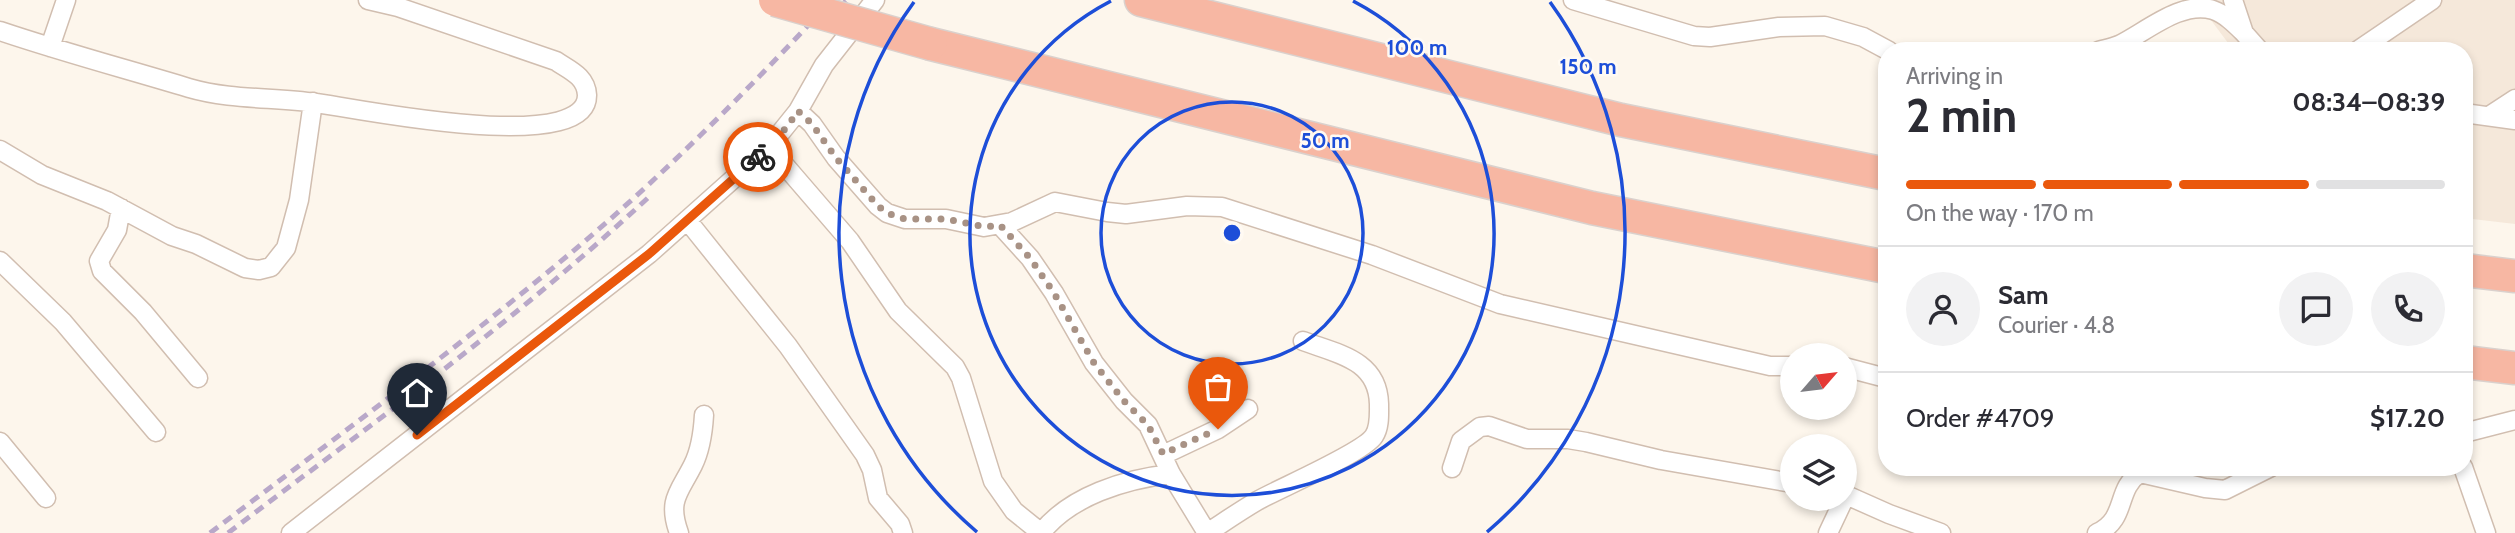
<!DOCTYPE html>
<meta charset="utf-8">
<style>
:root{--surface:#fff;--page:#f2f2f3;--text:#2b2b33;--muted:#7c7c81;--line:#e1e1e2;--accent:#ea580c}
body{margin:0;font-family:Cabin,sans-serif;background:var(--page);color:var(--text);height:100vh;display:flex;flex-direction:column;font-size:26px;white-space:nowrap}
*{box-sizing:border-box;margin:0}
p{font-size:23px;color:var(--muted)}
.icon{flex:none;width:38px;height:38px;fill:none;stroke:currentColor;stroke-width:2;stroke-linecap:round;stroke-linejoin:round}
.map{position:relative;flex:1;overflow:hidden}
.details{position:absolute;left:1878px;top:42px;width:595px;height:434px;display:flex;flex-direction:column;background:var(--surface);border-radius:28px;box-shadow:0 4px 10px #0003}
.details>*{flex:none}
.needle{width:46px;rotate:62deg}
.tools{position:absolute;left:1780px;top:343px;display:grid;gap:14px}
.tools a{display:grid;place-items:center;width:77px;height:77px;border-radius:50%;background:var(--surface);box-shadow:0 4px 10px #0003;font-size:35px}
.pin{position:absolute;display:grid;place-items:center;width:60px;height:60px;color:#fff;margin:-72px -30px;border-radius:50% 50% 50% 0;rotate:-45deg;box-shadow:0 0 7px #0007}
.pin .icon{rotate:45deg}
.courier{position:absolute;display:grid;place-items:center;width:70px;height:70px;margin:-35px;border:5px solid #ea580c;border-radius:50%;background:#fff;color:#222;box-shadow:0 2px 9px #0007}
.overview em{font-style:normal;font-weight:700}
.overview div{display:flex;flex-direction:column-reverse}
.overview{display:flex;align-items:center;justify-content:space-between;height:119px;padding:0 28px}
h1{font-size:46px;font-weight:700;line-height:52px}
.bar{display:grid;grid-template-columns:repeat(4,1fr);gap:10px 7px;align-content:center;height:84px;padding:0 28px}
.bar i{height:9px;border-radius:5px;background:var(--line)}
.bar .current{background:var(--accent)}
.bar p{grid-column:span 4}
.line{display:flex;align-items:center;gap:18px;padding:0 28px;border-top:2px solid var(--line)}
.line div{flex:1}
.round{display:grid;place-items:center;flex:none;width:74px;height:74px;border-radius:37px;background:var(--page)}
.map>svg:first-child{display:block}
.residential{fill:#f5e8da}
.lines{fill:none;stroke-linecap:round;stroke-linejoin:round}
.street-casing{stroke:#d1beb0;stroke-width:21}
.highway-casing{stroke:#dad1cd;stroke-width:35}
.street{stroke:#fff;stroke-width:18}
.highway{stroke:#f7b7a3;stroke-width:32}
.rail{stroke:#b9a8c9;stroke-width:5;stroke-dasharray:10 7;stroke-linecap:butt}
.highway-bridge-casing{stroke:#dad1cd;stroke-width:35;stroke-linecap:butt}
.highway-bridge{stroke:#f7b7a3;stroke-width:32}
.done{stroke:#a89285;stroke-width:7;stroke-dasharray:0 12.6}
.route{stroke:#ea580c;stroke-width:9}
.ring{fill:none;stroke:#1d4ed8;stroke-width:3.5}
.centre{fill:#1d4ed8;stroke:#fffaf3;stroke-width:3.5}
.ring-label{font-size:21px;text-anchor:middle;font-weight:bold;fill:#1d4ed8;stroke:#fffaf3;stroke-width:5;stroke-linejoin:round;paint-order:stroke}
</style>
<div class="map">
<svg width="2515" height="533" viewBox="0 0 2515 533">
<rect width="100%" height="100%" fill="#fdf6ec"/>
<!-- residential -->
<path class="residential" d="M2196,0H2515V224L2464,218V51H2234Z"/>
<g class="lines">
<defs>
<path id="street" d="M1573,0L1694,36L1710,37L1779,27L1825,26L1863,37L1889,51
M2233,0L2244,33L2260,51
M0,31C62,52 126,69 189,88C230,100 273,97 316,103C353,108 588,157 587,95C586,76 569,70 556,61L398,7L368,0
M50,47L66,0
M2098,51C2105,49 2112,48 2119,45C2146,32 2181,0 2213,10C2225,14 2235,24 2244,33
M2357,51L2432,0
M798,111L812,124L836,158L878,206L887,213L905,219H946L984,227L1012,222L1055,202L1107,212L1126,214L1187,206L1222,207L1372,255L1500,304L1770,366H1792
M2464,113L2515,120
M2489,116L2515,99
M769,147L850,241L898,311L955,367L961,378L993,481L1014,511L1040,532
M0,150L42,175L107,201L172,236L196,244L245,268L259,270L271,267L286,248L299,200L313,102
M121,208L117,230L99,261L102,271L143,312L198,378
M687,220L788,346L865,455L872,470L878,498L900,524L903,533
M1000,225L1030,258L1054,293L1094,363L1124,401L1148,425L1171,474L1207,533
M0,261L63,322L156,432
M1844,367L1886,378
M2464,433L2515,420
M0,442L46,498
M1163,455L1218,429L1248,409
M2463,467L2486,533
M1452,468L1461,441L1480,427L1489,426L1527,439H1568L1586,442L1661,460L1792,483
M1844,494L1889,514L1941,533
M291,533L649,254L769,147L798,111L824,65L875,0
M679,533C667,500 679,493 693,465C701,449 703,432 704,415
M1041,533C1070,496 1125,479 1171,474
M1207,533C1224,522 1240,511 1257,501C1280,488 1363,453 1374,436C1380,427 1379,414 1379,404C1378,360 1338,354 1303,341
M1828,533L1844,499
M2097,533C2128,519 2115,489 2140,473L2205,488L2225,490L2271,467"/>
<path id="highway" d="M1141,0L1621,120L1886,174
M931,44L1592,208L1886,267
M2464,270L2515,276
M2464,362L2515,368"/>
</defs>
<!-- street casing -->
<use href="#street" class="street-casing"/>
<!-- highway casing -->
<use href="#highway" class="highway-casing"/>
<!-- street -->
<use href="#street" class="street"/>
<!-- highway -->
<use href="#highway" class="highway"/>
<!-- rail -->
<path class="rail" d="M827,20L847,0
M210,533C330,442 451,353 566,257C661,178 748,90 832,0
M228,533C372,424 519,318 651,195"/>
<defs>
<path id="highway-bridge" d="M775,0L931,44"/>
</defs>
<!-- highway-bridge casing -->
<use href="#highway-bridge" class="highway-bridge-casing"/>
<!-- highway-bridge -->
<use href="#highway-bridge" class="highway-bridge"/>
</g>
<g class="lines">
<!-- done -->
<path class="done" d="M758,157L787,127L798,111L812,124L836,158L878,206L887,213L905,219H946L985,227L1000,225L1030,258L1054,293L1094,363L1124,401L1148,425L1163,454L1218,429"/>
<!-- route -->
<path class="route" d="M417,435L649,254L758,157"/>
</g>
<!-- distance rings -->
<g class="ring">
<circle cx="1232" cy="233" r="131"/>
<path d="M1353 1A262 262 0 1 1 1111 1"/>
<path d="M977 532A393 393 0 0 1 914 2M1550 2A393 393 0 0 1 1487 532"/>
</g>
<circle cx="1232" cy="233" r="10" class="centre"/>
<g class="ring-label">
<text x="1417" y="55">100 m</text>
<text x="1588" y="74">150 m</text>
<text x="1325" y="148">50 m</text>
</g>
</svg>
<div class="tools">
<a><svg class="needle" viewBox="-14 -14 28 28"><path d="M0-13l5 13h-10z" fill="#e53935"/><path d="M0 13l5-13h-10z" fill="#7c7c81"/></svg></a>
<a><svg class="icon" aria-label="layers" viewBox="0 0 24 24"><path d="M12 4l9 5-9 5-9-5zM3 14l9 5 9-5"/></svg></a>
</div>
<div class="pin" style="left:1218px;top:429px;background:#ea580c"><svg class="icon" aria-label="bag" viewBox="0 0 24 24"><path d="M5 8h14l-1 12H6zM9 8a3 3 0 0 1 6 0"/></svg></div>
<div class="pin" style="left:417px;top:435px;background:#1f2937"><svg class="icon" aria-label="home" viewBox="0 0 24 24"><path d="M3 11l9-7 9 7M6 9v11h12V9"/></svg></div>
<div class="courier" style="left:758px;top:157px"><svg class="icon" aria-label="bike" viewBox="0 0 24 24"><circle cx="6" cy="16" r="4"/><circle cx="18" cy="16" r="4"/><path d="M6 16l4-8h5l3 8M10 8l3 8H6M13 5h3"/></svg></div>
<section class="details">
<div class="overview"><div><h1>2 min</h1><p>Arriving in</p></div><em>08:34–08:39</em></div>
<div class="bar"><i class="current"></i><i class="current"></i><i class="current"></i><i></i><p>On the way · 170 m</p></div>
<div class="line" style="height:126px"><a class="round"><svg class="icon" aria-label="person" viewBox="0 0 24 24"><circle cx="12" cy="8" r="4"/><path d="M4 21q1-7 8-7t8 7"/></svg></a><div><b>Sam</b><p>Courier · 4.8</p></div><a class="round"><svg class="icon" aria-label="chat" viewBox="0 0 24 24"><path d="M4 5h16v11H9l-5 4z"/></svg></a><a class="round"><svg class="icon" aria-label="phone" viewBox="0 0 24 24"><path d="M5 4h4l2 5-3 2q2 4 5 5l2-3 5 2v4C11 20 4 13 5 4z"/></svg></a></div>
<div class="line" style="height:91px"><div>Order #4709</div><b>$17.20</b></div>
</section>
</div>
